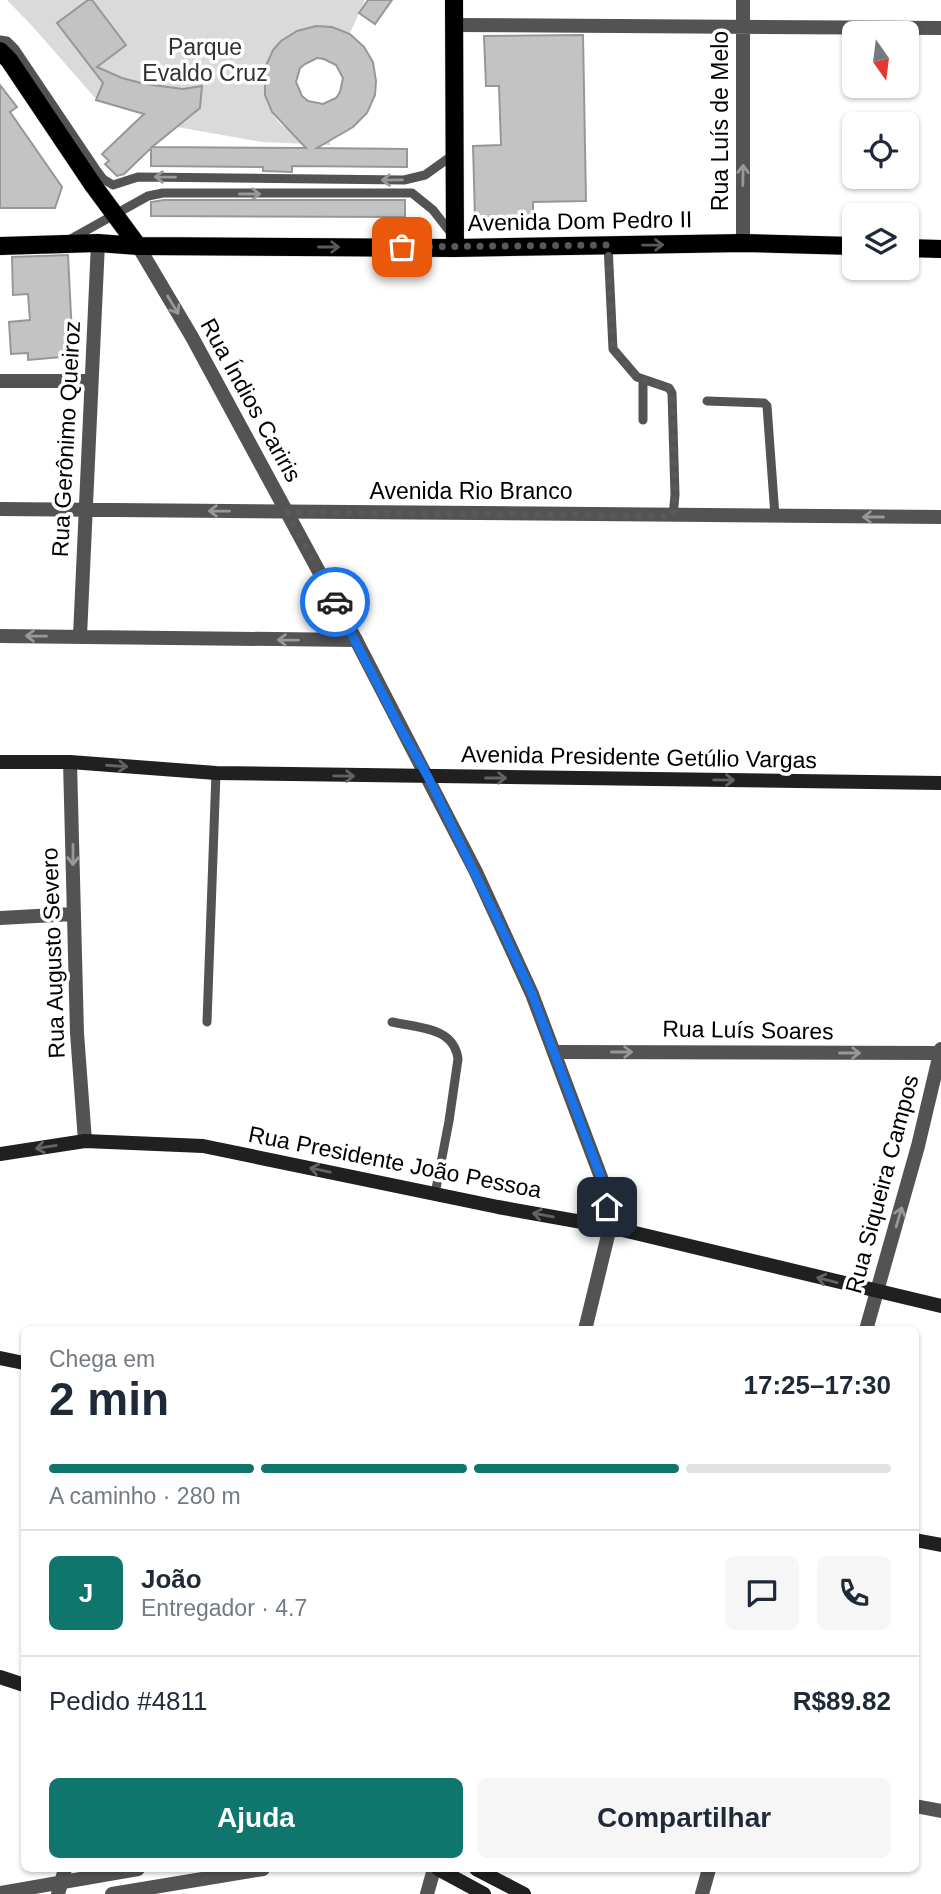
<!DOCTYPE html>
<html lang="pt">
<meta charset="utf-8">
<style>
:root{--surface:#fff;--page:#f6f6f7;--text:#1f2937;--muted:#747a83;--line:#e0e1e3;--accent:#0f766e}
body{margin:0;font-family:Helvetica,sans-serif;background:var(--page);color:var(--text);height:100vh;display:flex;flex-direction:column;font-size:26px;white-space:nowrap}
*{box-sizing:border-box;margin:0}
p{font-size:23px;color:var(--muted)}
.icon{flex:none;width:38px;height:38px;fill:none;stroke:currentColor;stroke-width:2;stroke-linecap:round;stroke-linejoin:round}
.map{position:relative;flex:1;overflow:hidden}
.sheet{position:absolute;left:21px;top:1326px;width:898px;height:546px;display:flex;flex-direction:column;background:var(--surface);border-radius:10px;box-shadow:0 2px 5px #0004}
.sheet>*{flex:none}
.needle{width:46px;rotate:166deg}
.fabs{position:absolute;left:842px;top:21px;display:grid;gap:14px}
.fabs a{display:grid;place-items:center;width:77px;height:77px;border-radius:10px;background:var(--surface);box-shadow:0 2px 5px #0004;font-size:35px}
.pin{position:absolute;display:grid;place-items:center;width:60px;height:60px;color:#fff;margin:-30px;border-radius:14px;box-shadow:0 4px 10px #0006}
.courier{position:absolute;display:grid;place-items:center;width:70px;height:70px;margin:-35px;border:5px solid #1a73e8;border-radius:50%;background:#fff;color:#222;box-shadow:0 2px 9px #0007}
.summary em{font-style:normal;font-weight:800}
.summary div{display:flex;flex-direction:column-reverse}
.summary{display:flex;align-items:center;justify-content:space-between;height:119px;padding:0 28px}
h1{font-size:46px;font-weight:800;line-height:52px}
.bar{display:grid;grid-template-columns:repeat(4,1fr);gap:10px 7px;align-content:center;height:84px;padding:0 28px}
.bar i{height:9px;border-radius:5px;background:var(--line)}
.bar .on{background:var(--accent)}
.bar p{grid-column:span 4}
.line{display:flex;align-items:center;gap:18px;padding:0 28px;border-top:2px solid var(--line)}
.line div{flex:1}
.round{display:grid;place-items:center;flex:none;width:74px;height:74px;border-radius:10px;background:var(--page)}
.cta{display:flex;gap:14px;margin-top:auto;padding:14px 28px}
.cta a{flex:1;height:80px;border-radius:10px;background:var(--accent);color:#fff;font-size:28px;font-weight:800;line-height:80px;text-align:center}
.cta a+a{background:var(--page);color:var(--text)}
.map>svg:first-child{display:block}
.green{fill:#dadada}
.building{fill:#c3c3c3;stroke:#979797;stroke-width:2;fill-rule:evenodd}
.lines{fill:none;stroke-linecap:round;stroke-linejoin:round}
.primary-casing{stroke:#dbdbdb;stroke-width:19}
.service{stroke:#535353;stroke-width:9}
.minor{stroke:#535353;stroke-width:14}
.tertiary{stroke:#535353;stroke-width:14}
.secondary{stroke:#202020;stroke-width:14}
.primary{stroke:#000;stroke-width:18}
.oneway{stroke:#989898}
.oneway2{stroke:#595959}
.oneway3{stroke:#636363}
.done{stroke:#595959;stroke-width:7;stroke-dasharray:0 12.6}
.route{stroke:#1a73e8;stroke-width:9}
.labels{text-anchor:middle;stroke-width:7;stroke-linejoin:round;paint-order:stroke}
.park-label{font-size:23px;fill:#313131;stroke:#fff}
.street-label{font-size:23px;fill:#000;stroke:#fff}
</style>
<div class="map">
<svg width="941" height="1894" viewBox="0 0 941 1894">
<rect width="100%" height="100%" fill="#fff"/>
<!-- green -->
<path class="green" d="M7,0H365L350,33C259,0 235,117 303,136C311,138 322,137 330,137V145L262,142L177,127L157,99L143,113L96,99L34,28Z"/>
<!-- building -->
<path class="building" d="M88,0H92L126,45L97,67L122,78L145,84L183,89L202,86L200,108L152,147L306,148L272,112L265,95V68L273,50L281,41L297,31L316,26L332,27L350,34L364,47L373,62L376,81L375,95L367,113L353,127L317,148L407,149V167L292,166V172L263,171V167L151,166V148L124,174L117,176L105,164L109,161L102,154L144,114L96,100L103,83L57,23ZM317,58L324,59L336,65L343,78L340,92L336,98L323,104L308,101L302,96L296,82L300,68L305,64Z
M368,0H392L375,24L359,13Z
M583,35L586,201L533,202V217L475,218L473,146L501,145L499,86H486L484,36Z
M0,85L17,107L10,112L62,187L55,208H0Z
M164,200H405V217L151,216V202Z
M68,255L73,356L28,360V353L11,354L9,322L30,320L28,294L13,295L12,257Z"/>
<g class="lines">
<defs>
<path id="primary" d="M454,0L455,248
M0,51L9,60L93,185L138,246
M0,246L98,243L138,246L455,248L743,243L854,246
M906,248L941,249"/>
</defs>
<!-- primary casing -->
<use href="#primary" class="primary-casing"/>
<!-- service -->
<path class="service" d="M0,40L7,41L15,49L97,171L103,179L113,185L138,177L404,180L425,175L453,155
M69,240L148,196L163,193H412L433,210L454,237
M608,245L613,349L637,377L669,388L672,393L675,495L673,516
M643,379V420
M707,401L764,403L767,406L775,516
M207,1022L216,773
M392,1022C419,1028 454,1027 458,1059L449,1121L435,1194"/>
<!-- minor -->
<path class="minor" d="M453,25L941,28
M743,243V0
M0,381H91
M0,509L941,517
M0,636L356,640
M80,636L98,243
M70,762L77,1033L85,1141
M0,918L73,914
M554,1052L941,1053
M915,1806L941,1811
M58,1894L65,1869"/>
<!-- tertiary -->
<path class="tertiary" d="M138,246L192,337L356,640L476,872L532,994L605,1188L610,1227L585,1330
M866,1330L918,1146L941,1049
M0,1893L138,1869
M112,1894L263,1869
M427,1894L434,1869
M702,1894L709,1869"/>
<!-- secondary -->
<path class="secondary" d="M0,762H70L216,773L941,783
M0,1154L85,1141L203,1146L498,1207L610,1227L941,1306
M0,1358L24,1363
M915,1540L941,1545
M0,1677L24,1685
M438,1869L484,1894
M476,1869L524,1894"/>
<!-- primary -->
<use href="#primary" class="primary"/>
</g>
<!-- one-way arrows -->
<defs><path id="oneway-shaft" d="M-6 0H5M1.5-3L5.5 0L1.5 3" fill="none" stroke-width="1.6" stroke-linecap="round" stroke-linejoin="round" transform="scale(1.75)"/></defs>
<g class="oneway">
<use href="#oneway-shaft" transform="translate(743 175) rotate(-89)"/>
<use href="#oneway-shaft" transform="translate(165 177) rotate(-179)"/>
<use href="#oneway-shaft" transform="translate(392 180) rotate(179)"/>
<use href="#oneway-shaft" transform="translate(250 194)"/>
<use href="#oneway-shaft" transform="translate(173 305) rotate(59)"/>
<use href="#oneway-shaft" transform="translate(219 511) rotate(-179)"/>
<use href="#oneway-shaft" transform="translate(873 517) rotate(-180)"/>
<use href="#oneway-shaft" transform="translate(36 636) rotate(-179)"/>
<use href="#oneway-shaft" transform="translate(288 640) rotate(-179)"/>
<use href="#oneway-shaft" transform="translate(73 855) rotate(90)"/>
<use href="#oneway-shaft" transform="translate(622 1052)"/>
<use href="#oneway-shaft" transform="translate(850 1053)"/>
<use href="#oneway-shaft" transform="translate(899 1217) rotate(-74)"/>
</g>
<g class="oneway2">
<use href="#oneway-shaft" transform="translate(653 245) rotate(-1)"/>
<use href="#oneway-shaft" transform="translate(329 247)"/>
</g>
<g class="oneway3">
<use href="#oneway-shaft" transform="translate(117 766) rotate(4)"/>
<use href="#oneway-shaft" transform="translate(344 776) rotate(1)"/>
<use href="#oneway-shaft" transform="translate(496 778)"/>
<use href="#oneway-shaft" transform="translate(724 780) rotate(1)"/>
<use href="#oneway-shaft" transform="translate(46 1147) rotate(171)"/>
<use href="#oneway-shaft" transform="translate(320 1170) rotate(-168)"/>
<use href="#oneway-shaft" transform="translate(543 1215) rotate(-170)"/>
<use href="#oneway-shaft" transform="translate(827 1280) rotate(-166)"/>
</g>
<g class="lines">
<!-- done -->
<path class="done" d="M335,602L287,512L673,516L675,495L672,393L669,388L637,377L613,349L608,245L402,247"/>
<!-- route -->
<path class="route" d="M335,602L397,722L428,777L500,925L532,994L605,1188L607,1207"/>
</g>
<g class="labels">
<!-- park labels -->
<g class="park-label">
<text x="205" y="55">Parque<tspan x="205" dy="26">Evaldo Cruz</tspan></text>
</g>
<!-- street labels -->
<g class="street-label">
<text transform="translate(720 121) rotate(-90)" y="8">Rua Luís de Melo</text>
<text transform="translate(580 221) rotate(-1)" y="8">Avenida Dom Pedro II</text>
<text transform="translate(251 400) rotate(61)" y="8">Rua Índios Cariris</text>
<text transform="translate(66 439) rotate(-87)" y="8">Rua Gerônimo Queiroz</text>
<text x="471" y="499">Avenida Rio Branco</text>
<text transform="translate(639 757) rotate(1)" y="8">Avenida Presidente Getúlio Vargas</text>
<text transform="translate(53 953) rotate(-92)" y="8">Rua Augusto Severo</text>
<text transform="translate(748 1030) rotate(1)" y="8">Rua Luís Soares</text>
<text transform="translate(395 1162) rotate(11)" y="8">Rua Presidente João Pessoa</text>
<text transform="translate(882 1184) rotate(-75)" y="8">Rua Siqueira Campos</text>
</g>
</g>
</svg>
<div class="fabs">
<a><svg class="needle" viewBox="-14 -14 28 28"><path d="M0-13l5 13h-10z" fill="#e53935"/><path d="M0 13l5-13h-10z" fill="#747a83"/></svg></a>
<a><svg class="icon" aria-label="locate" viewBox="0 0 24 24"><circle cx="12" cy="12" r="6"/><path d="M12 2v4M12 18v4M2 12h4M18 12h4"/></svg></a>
<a><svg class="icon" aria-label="layers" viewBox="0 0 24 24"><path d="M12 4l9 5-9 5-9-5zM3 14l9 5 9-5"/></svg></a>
</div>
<div class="pin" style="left:402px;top:247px;background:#ea580c"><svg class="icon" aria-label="bag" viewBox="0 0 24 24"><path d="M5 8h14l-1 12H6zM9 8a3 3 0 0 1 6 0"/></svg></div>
<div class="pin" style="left:607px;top:1207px;background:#1f2937"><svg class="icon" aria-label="home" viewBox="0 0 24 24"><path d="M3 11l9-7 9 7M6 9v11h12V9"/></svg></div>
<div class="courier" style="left:335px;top:602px"><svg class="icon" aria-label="car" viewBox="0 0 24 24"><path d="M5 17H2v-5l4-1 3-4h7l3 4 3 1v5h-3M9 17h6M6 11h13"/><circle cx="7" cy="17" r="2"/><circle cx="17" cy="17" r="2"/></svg></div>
<section class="sheet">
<div class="summary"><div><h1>2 min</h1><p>Chega em</p></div><em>17:25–17:30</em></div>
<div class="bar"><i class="on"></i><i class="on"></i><i class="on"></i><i></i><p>A caminho · 280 m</p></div>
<div class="line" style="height:126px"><b class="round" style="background:var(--accent);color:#fff">J</b><div><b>João</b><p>Entregador · 4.7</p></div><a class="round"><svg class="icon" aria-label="chat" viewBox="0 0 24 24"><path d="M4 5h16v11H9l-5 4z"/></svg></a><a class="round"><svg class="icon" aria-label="phone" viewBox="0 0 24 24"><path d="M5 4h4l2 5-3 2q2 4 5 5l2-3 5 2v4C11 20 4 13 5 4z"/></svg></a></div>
<div class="line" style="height:91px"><div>Pedido #4811</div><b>R$89.82</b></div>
<div class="cta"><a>Ajuda</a><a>Compartilhar</a></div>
</section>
</div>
